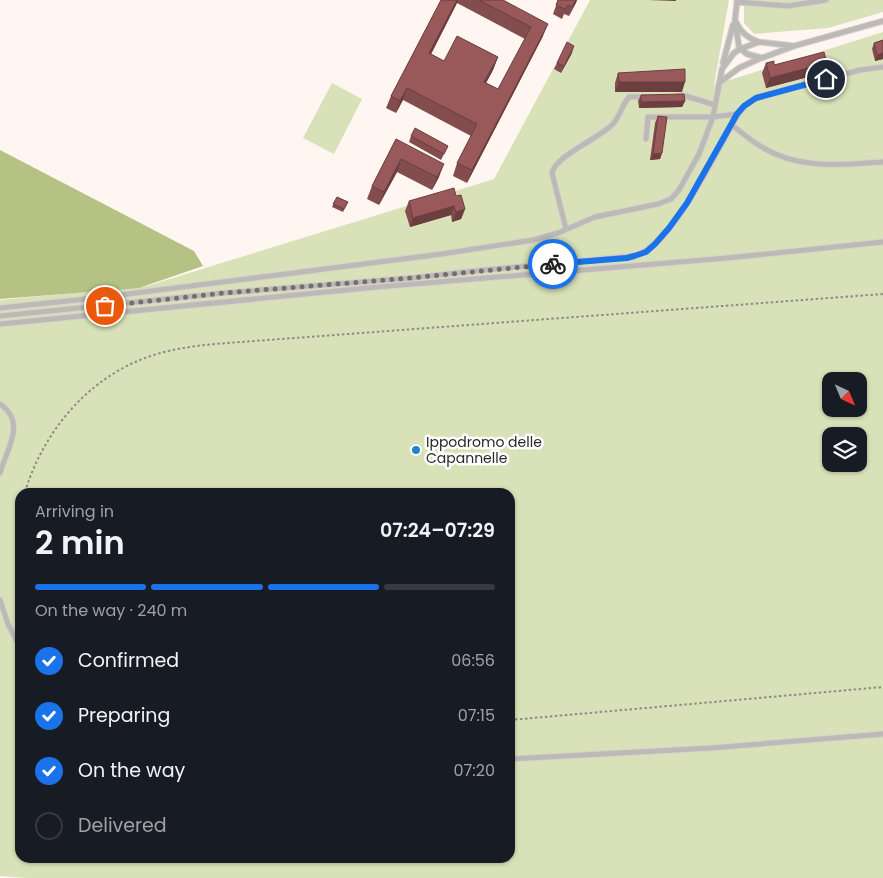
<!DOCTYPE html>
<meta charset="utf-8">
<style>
:root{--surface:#171b24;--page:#242831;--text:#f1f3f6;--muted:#9ea1a6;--line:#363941;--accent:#1a73e8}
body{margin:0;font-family:Poppins,sans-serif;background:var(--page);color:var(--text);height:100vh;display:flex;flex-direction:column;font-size:19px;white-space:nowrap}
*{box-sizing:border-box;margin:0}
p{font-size:16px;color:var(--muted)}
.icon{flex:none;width:28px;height:28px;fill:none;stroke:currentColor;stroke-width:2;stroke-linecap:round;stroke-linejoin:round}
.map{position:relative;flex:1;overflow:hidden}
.details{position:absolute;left:15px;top:488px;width:500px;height:375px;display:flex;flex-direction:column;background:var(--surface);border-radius:15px;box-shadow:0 1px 4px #0004}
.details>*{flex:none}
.needle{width:32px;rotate:136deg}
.tools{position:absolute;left:822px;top:372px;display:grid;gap:10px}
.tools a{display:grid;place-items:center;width:45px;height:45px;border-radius:10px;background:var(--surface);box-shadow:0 1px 4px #0004;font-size:25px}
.pin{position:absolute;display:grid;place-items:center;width:42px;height:42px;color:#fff;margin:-21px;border:2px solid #fff;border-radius:50%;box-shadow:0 1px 5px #0007}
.courier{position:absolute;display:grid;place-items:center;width:50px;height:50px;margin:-25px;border:4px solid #1a73e8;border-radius:50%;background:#fff;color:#222;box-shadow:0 1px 6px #0007}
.head em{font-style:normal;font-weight:600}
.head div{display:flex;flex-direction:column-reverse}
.head{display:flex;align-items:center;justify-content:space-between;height:85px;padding:0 20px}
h1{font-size:32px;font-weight:600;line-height:38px}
.bar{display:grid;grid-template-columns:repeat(4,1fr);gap:8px 5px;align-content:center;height:60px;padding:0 20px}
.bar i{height:6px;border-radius:4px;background:var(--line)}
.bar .active{background:var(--accent)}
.bar p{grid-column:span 4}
ol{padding:0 20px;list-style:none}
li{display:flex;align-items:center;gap:15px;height:55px}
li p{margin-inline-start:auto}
li .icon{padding:5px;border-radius:50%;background:var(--accent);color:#fff;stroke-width:4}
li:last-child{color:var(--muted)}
li i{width:28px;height:28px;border:2px solid var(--line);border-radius:50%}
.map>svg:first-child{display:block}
.green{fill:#d9e1b8;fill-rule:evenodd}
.forest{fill:#b6c283}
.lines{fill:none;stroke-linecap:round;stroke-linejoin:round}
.service-casing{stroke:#d9d1cc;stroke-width:7}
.path{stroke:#918b87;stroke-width:2;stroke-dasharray:2.5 2.5;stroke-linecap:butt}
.service{stroke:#bcbab6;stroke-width:5}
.wall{fill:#844d4d;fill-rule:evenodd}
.shaded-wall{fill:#6b3e3f}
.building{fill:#99595a;stroke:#6b3e3f}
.done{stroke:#756f6c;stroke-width:5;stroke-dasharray:0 9}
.route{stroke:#1a73e8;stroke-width:6}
.poi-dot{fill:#2783d0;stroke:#fff;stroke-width:2}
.labels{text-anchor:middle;stroke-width:5;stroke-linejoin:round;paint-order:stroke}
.poi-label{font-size:14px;fill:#2b2725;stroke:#fff;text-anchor:start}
</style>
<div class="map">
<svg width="883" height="878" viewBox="0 0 883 878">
<rect width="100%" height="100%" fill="#fff6f1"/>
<!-- green -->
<path class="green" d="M590,0H729L714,85L883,32V878H27L0,876V300L147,286L494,179ZM831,381H859V409H831ZM831,436H859V464H831ZM20,492H510V858H20Z
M744,0H883V12L828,28L754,34L744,23Z
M332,83L362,99L334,154L303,138Z"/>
<!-- forest -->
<path class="forest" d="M0,150L194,251L203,266L139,288L0,299Z"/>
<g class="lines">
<defs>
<path id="service" d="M737,0V2L788,6L826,0
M737,2L735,20L739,47L747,54L762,58L794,46L883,21
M736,22C741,33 748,38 759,42
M723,63L733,25
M719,83L739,68L761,58
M678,96H686L715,105
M732,125C741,132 750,140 760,146C798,170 841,165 883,162
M646,139L648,117H713L722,69L734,53L740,49L759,42L794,46
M566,229L552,173C555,156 600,138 613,124C620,116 622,105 629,97H645
M0,308L96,298L442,254L533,240L558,233L595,217L658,204L671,199L679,190L699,154L713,117L737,114
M0,316L224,293L411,278L484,270L635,256C670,245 705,172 724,140C733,123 740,104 759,97L860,70L883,67
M0,324L377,287L727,258L883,242
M0,404C27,423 7,448 0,473
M0,600L8,624L20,647
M510,759L711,748L883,734"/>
</defs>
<!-- service casing -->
<use href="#service" class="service-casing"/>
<!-- path -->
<path class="path" d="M25,492C44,429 92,373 157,354C184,346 213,344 241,342L883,294
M20,515L17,547L20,574
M510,720L883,687"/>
<!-- service -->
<use href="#service" class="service"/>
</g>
<!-- wall -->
<path class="wall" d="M441,0H503L543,36L467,183L453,176L457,163L471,136L403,100L396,113L386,108L391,96ZM457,3L525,39L498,89L486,83L493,70L498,57L444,61L431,54Z
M558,0H577L569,16L564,14L562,19L553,14Z
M883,40V59L875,61L872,49L874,43Z
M572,53L561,73L554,69L557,63Z
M766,63L774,65L827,63L823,73L766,88L762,73Z
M618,73L682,92H615V83Z
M641,95L685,101L682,107L639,108L638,101Z
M658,116L662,153L660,159L650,160L655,123Z
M411,136L448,146L441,160L409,142Z
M396,139L439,177L432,190L397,172L379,205L367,199L372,186Z
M456,196L465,209L461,219L452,222L451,215L410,227L405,211L409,201Z
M337,197L348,202L343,212L332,207Z"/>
<!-- shaded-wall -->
<path class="shaded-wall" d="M457,0H458L457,3L425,66L429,53Z
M576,0H577L576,3L569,16Z
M648,0H676V1Z
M548,24L543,36L467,183L472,170Z
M574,46L572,53L561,73L564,66Z
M883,53V59L875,61L877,55Z
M498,57L493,70L480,94L484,82Z
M827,63L823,73L766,88L770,78Z
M619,82H685L682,92H615Z
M407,88L403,100L396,113L400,101Z
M685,101L682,107L639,108L641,102Z
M662,153L660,159L650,160L653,154Z
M401,159L397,172L379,205L384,192Z
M444,164L439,177L432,190L437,177Z
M454,206L451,215L410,227L413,218Z
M465,209L461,219L452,222L456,212Z"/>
<!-- building -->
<path class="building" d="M441,0H457L429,53L444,61L457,36L498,57L484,82L498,89L531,27L479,0H503L548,24L472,170L457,163L477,124L407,88L400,101L391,96Z
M558,0H576L572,7L568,5L565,9L556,5Z
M883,40V53L877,55L874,43Z
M567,42L574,46L564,66L557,63Z
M824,52L827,63L770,78L766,63L774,61V65Z
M685,69V82H619L618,73Z
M684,94L685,101L641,102V95Z
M658,116L667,117L662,153L653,154Z
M415,128L448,146L444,154L411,136Z
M396,139L444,164L437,177L401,159L384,192L372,186Z
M454,188L456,196L461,195L465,209L456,212L454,206L413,218L409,201Z
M337,197L348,202L344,209L333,204Z"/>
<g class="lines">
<!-- done -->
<path class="done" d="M105,306L224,293L411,278L553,264"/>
<!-- route -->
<path class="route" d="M553,264L627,258L634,256L646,252L655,244L669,228L687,203L737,114L744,106L756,98L826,79"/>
</g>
<!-- markers -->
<circle class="poi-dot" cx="416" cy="450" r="5"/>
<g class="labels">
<!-- poi labels -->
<g class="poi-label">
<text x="426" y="447">Ippodromo delle<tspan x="426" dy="16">Capannelle</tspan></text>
</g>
</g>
</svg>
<div class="tools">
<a><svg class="needle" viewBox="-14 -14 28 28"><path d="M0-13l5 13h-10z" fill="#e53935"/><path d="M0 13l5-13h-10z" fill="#9ea1a6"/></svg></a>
<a><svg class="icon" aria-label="layers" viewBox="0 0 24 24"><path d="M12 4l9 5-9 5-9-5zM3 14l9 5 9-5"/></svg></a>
</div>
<div class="pin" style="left:105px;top:306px;background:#ea580c"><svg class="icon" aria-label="bag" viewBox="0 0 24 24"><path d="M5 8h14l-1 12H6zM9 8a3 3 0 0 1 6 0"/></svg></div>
<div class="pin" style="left:826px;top:79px;background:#1f2937"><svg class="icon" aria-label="home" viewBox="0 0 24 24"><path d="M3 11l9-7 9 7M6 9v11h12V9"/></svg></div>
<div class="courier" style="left:553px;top:264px"><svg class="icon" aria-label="bike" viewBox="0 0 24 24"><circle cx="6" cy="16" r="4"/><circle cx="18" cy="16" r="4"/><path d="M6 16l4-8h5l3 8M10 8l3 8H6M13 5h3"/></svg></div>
<section class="details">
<div class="head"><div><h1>2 min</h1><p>Arriving in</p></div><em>07:24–07:29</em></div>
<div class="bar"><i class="active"></i><i class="active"></i><i class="active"></i><i></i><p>On the way · 240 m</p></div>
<ol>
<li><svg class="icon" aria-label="check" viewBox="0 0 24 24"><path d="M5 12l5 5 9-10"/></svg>Confirmed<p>06:56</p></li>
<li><svg class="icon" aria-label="check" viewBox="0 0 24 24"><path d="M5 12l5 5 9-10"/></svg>Preparing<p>07:15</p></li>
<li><svg class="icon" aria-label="check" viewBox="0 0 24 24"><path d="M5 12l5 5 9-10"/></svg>On the way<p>07:20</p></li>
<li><i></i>Delivered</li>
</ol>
</section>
</div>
